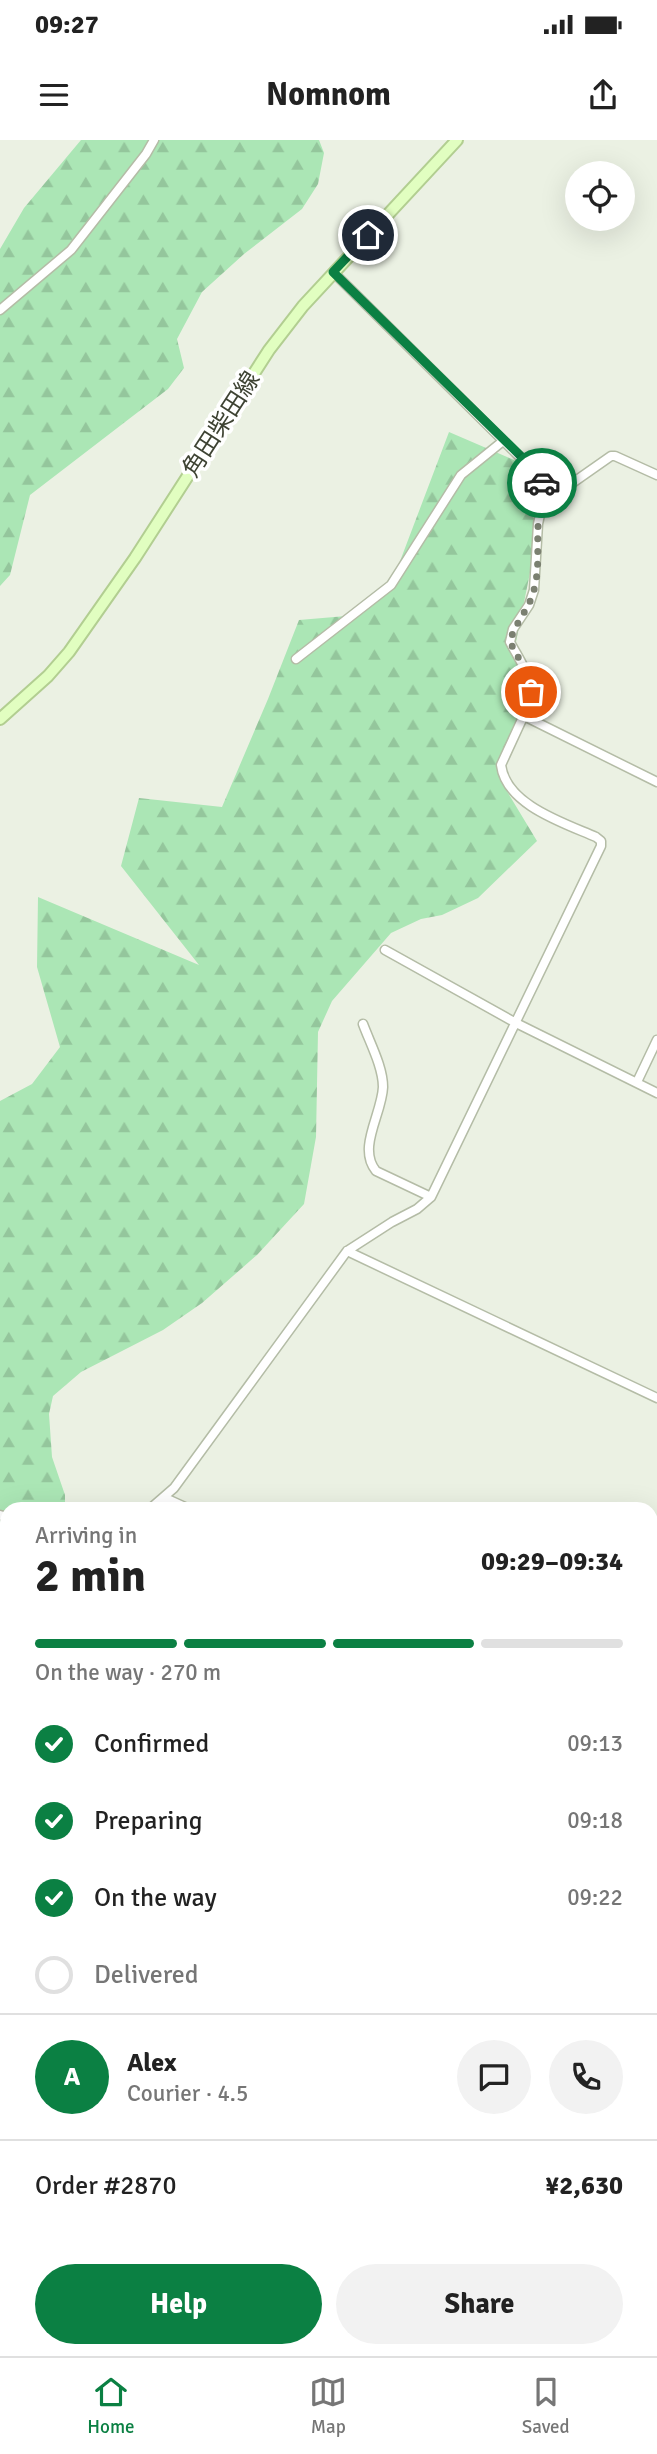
<!DOCTYPE html>
<meta charset="utf-8">
<style>
:root{--surface:#fff;--page:#f2f2f2;--text:#222;--muted:#767676;--line:#e0e0e0;--accent:#0b8043}
body{margin:0;font-family:Signika,"Noto Sans JP",sans-serif;background:var(--page);color:var(--text);height:100vh;display:flex;flex-direction:column;font-size:26px;white-space:nowrap}
*{box-sizing:border-box;margin:0}
p{font-size:23px;color:var(--muted)}
.icon{flex:none;width:38px;height:38px;fill:none;stroke:currentColor;stroke-width:2;stroke-linecap:round;stroke-linejoin:round}
.map{position:relative;flex:1;overflow:hidden}
.details{position:absolute;left:0px;top:1362px;width:658px;height:856px;display:flex;flex-direction:column;background:var(--surface);border-radius:21px 21px 0 0;box-shadow:0 7px 28px #0002}
.details>*{flex:none}
.controls{position:absolute;left:565px;top:21px;display:grid;gap:14px}
.controls a{display:grid;place-items:center;width:70px;height:70px;border-radius:50%;background:var(--surface);box-shadow:0 7px 28px #0002;font-size:35px}
.pin{position:absolute;display:grid;place-items:center;width:60px;height:60px;color:#fff;margin:-30px;border:4px solid #fff;border-radius:50%;box-shadow:0 2px 7px #0007}
.courier{position:absolute;display:grid;place-items:center;width:70px;height:70px;margin:-35px;border:5px solid #0b8043;border-radius:50%;background:#fff;color:#222;box-shadow:0 2px 9px #0007}
.summary em{font-style:normal;font-weight:700}
.summary div{display:flex;flex-direction:column-reverse}
.summary{display:flex;align-items:center;justify-content:space-between;height:119px;padding:0 35px}
h1{font-size:46px;font-weight:700;line-height:52px}
.bar{display:grid;grid-template-columns:repeat(4,1fr);gap:10px 7px;align-content:center;height:84px;padding:0 35px}
.bar i{height:9px;border-radius:5px;background:var(--line)}
.bar .active{background:var(--accent)}
.bar p{grid-column:span 4}
.line{display:flex;align-items:center;gap:18px;padding:0 35px;border-top:2px solid var(--line)}
.line div{flex:1}
.round{display:grid;place-items:center;flex:none;width:74px;height:74px;border-radius:37px;background:var(--page)}
ol{padding:0 35px;list-style:none}
li{display:flex;align-items:center;gap:21px;height:77px}
li p{margin-inline-start:auto}
li .icon{padding:7px;border-radius:50%;background:var(--accent);color:#fff;stroke-width:4}
li:last-child{color:var(--muted)}
li i{width:38px;height:38px;border:4px solid var(--line);border-radius:50%}
.action{display:flex;gap:14px;margin-top:auto;padding:14px 35px}
.action a{flex:1;height:80px;border-radius:42px;background:var(--accent);color:#fff;font-size:28px;font-weight:700;line-height:80px;text-align:center}
.action a+a{background:var(--page);color:var(--text)}
.status{display:flex;justify-content:space-between;align-items:center;height:49px;padding:0 35px;background:var(--surface);direction:ltr}
.status svg{height:19px;fill:currentColor}
header{display:flex;justify-content:space-between;align-items:center;height:91px;padding:0 35px;background:var(--surface);font-size:32px;font-weight:700}
.dock{display:flex;justify-content:space-around;align-items:center;height:98px;border-top:2px solid var(--line);background:var(--surface);font-size:19px;color:var(--muted)}
.dock a{display:grid;justify-items:center;gap:4px}
.dock .active{color:var(--accent)}
.map>svg:first-child{display:block}
.forest{fill:url(#forest-firs)}
.lines{fill:none;stroke-linecap:round;stroke-linejoin:round}
.street-casing{stroke:#b4bca6;stroke-width:11}
.secondary-casing{stroke:#b2ce91;stroke-width:14}
.street{stroke:#fff;stroke-width:8}
.secondary{stroke:#e1fec0;stroke-width:10}
.rail{stroke:#939393;stroke-width:2.5;stroke-dasharray:9 9;stroke-linecap:butt}
.done{stroke:#7b8071;stroke-width:7;stroke-dasharray:0 12.6}
.route{stroke:#0b8043;stroke-width:9}
.labels{text-anchor:middle;stroke-width:7;stroke-linejoin:round;paint-order:stroke}
.street-label{font-size:24px;fill:#3e4333;stroke:#fff}
</style>
<div class="status"><b>09:27</b><svg viewBox="0 0 49 12"><path d="M0 12V9h3v3zM5 12V6h3v6zM10 12V3h3v9zM15 12V0h3v12zM26 1h20v11H26zM47 4h2v5h-2z"/></svg></div>
<header><svg class="icon" aria-label="menu" viewBox="0 0 24 24"><path d="M4 6h16M4 12h16M4 18h16"/></svg>Nomnom<svg class="icon" aria-label="share" viewBox="0 0 24 24"><path d="M12 15V3M7 8l5-5 5 5M5 13v7h14v-7"/></svg></header>
<div class="map">
<svg width="657" height="2216" viewBox="0 0 657 2216">
<defs>
<pattern id="forest-firs" width="22" height="20" patternUnits="userSpaceOnUse" patternTransform="scale(1.75)"><rect width="22" height="20" fill="#abe6b5"/><path d="M5 1l3.5 6h-7zM16 11l3.5 6h-7z" fill="#94c69c"/></pattern>
</defs>
<rect width="100%" height="100%" fill="#ebf1e3"/>
<!-- forest -->
<path class="forest" d="M81,0H319L324,13L318,44L302,69L244,114L202,152L177,199L184,228L168,249L30,355L10,435L0,446V109L24,68Z
M449,292L521,323L538,393L514,512L530,567L499,638L537,701L478,758L442,775L421,779L391,793L332,861L318,892L316,997L304,1064L257,1115L202,1163L163,1190L81,1232L53,1256L49,1274L52,1317L65,1355V1368H7V1486L0,1497V961L32,944L60,907L37,827L38,757L199,825L121,726L139,658L222,667L268,559L299,480L358,475L391,445Z
M0,1554L7,1571V1836L0,1844Z"/>
<g class="lines">
<defs>
<path id="street" d="M0,170L71,110L146,14L154,0
M541,365L611,316H615L657,335
M296,519L391,445L461,335L503,301
M524,576L657,642
M385,810L516,883L657,953
M363,884C370,903 383,927 383,947C382,974 357,1008 376,1031L431,1057
M637,942L657,900
M347,1111L657,1258
M165,1358L187,1368
M165,1358L167,1368
M151,1368L174,1348L347,1111L392,1082L417,1069L431,1057L601,706V701L596,697C564,683 506,665 501,625L530,562C533,537 521,523 510,502L513,489L529,465L534,450L538,384L544,356L539,336L333,132
M0,1375L7,1377
M651,1416L657,1409
M651,1448L657,1446
M651,1665L657,1668
M651,1972L657,1975
M0,1983L7,1979
M548,2210L582,2216
M283,2216L286,2210
M525,2216L534,2210"/>
<path id="secondary" d="M0,579L48,536L69,512L135,418L269,210L303,166L457,0"/>
</defs>
<!-- street casing -->
<use href="#street" class="street-casing"/>
<!-- secondary casing -->
<use href="#secondary" class="secondary-casing"/>
<!-- street -->
<use href="#street" class="street"/>
<!-- secondary -->
<use href="#secondary" class="secondary"/>
<!-- rail -->
<path class="rail" d="M651,1434L657,1432
M0,1698L7,1695"/>
</g>
<g class="lines">
<!-- done -->
<path class="done" d="M531,552L530,539L510,502C514,484 528,471 533,453C540,432 537,408 538,387C539,372 544,358 542,343"/>
<!-- route -->
<path class="route" d="M368,95L333,132L536,331L542,343"/>
</g>
<g class="labels">
<!-- street labels -->
<g class="street-label">
<text transform="translate(221 284) rotate(-57)" y="8">角田柴田線</text>
</g>
</g>
</svg>
<div class="controls">
<a><svg class="icon" aria-label="locate" viewBox="0 0 24 24"><circle cx="12" cy="12" r="6"/><path d="M12 2v4M12 18v4M2 12h4M18 12h4"/></svg></a>
</div>
<div class="pin" style="left:531px;top:552px;background:#ea580c"><svg class="icon" aria-label="bag" viewBox="0 0 24 24"><path d="M5 8h14l-1 12H6zM9 8a3 3 0 0 1 6 0"/></svg></div>
<div class="pin" style="left:368px;top:95px;background:#1f2937"><svg class="icon" aria-label="home" viewBox="0 0 24 24"><path d="M3 11l9-7 9 7M6 9v11h12V9"/></svg></div>
<div class="courier" style="left:542px;top:343px"><svg class="icon" aria-label="car" viewBox="0 0 24 24"><path d="M5 17H2v-5l4-1 3-4h7l3 4 3 1v5h-3M9 17h6M6 11h13"/><circle cx="7" cy="17" r="2"/><circle cx="17" cy="17" r="2"/></svg></div>
<section class="details">
<div class="summary"><div><h1>2 min</h1><p>Arriving in</p></div><em>09:29–09:34</em></div>
<div class="bar"><i class="active"></i><i class="active"></i><i class="active"></i><i></i><p>On the way · 270 m</p></div>
<ol>
<li><svg class="icon" aria-label="check" viewBox="0 0 24 24"><path d="M5 12l5 5 9-10"/></svg>Confirmed<p>09:13</p></li>
<li><svg class="icon" aria-label="check" viewBox="0 0 24 24"><path d="M5 12l5 5 9-10"/></svg>Preparing<p>09:18</p></li>
<li><svg class="icon" aria-label="check" viewBox="0 0 24 24"><path d="M5 12l5 5 9-10"/></svg>On the way<p>09:22</p></li>
<li><i></i>Delivered</li>
</ol>
<div class="line" style="height:126px"><b class="round" style="background:var(--accent);color:#fff">A</b><div><b>Alex</b><p>Courier · 4.5</p></div><a class="round"><svg class="icon" aria-label="chat" viewBox="0 0 24 24"><path d="M4 5h16v11H9l-5 4z"/></svg></a><a class="round"><svg class="icon" aria-label="phone" viewBox="0 0 24 24"><path d="M5 4h4l2 5-3 2q2 4 5 5l2-3 5 2v4C11 20 4 13 5 4z"/></svg></a></div>
<div class="line" style="height:91px"><div>Order #2870</div><b>¥2,630</b></div>
<div class="action"><a>Help</a><a>Share</a></div>
</section>
</div>
<nav class="dock">
<a class="active"><svg class="icon" aria-label="home" viewBox="0 0 24 24"><path d="M3 11l9-7 9 7M6 9v11h12V9"/></svg>Home</a>
<a><svg class="icon" aria-label="map" viewBox="0 0 24 24"><path d="M3 6l6-2 6 2 6-2v14l-6 2-6-2-6 2zM9 4v14M15 6v14"/></svg>Map</a>
<a><svg class="icon" aria-label="saved" viewBox="0 0 24 24"><path d="M7 4h10v16l-5-4-5 4z"/></svg>Saved</a>
</nav>
